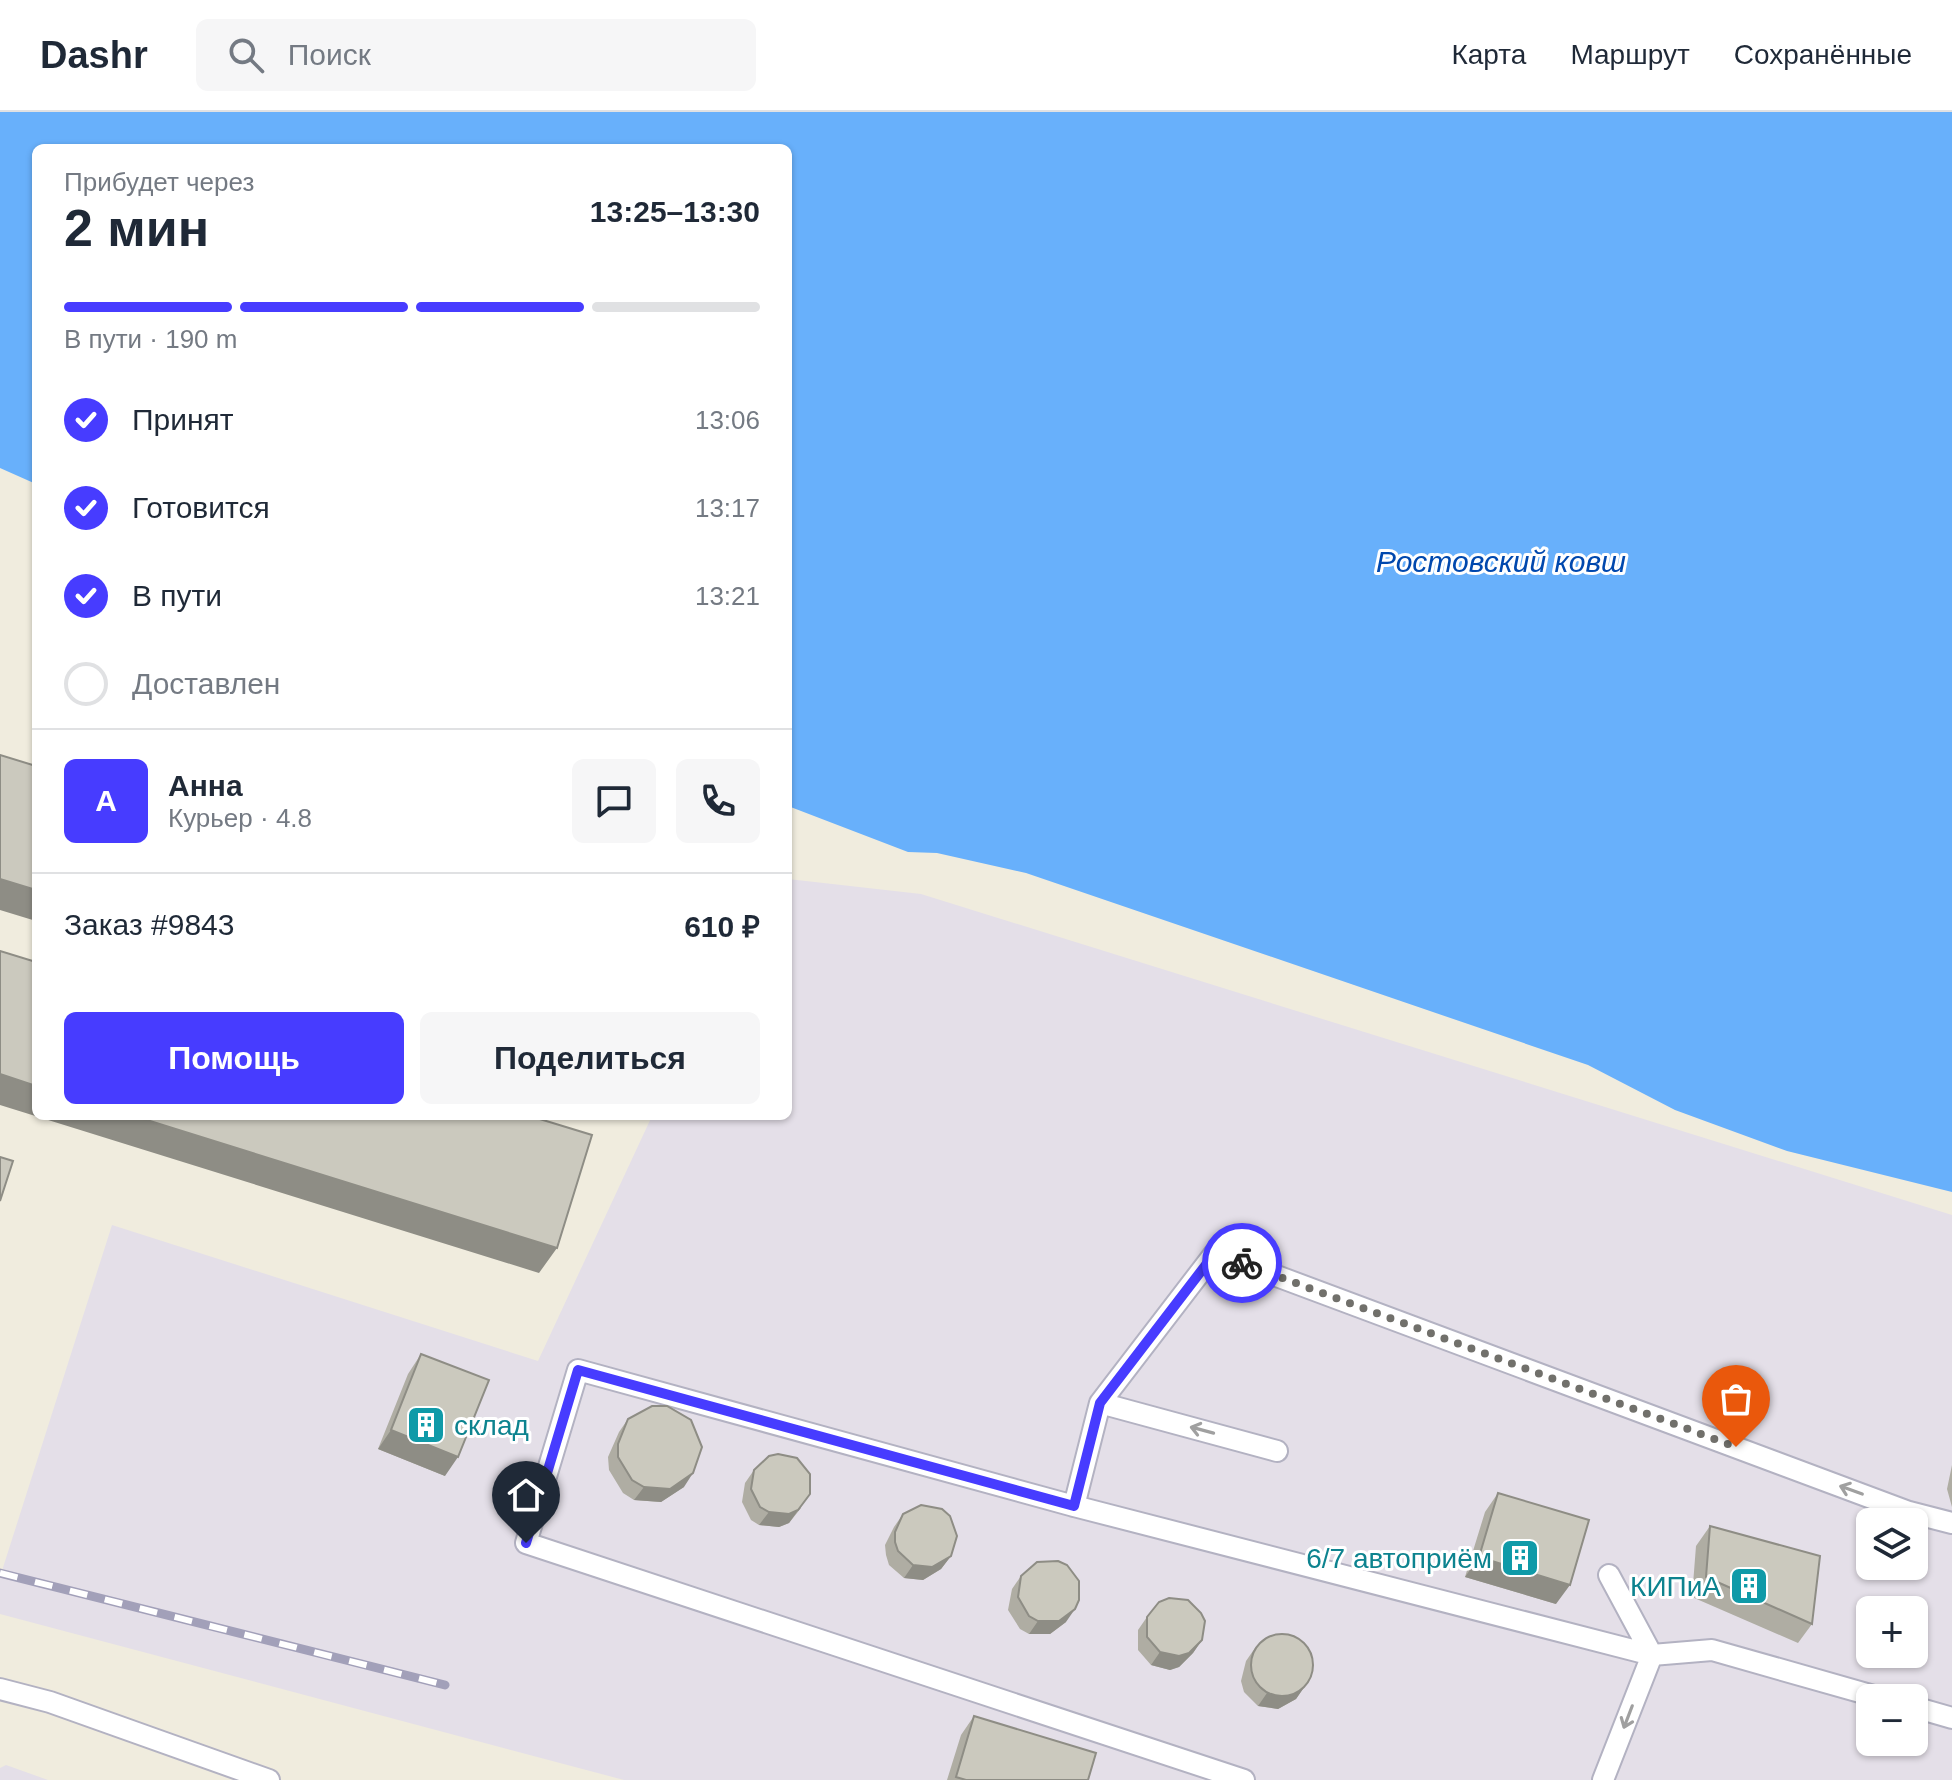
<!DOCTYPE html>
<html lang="ru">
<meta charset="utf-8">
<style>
:root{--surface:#fff;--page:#f6f6f7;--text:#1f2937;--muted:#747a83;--line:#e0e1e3;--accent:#473cff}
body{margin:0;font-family:Helvetica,sans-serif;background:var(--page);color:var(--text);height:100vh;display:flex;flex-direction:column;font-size:30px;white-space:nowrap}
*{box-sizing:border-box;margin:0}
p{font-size:26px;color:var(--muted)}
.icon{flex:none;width:44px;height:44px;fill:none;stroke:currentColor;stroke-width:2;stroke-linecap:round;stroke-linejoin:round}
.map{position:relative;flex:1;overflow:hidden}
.sheet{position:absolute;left:32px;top:32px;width:760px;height:976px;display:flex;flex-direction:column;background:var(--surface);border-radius:12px;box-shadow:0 2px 6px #0004}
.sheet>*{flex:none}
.fabs{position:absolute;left:1856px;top:1396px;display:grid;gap:16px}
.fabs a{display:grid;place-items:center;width:72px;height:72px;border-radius:12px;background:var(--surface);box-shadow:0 2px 6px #0004;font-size:40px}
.pin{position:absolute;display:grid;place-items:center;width:68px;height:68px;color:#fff;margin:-82px -34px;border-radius:50% 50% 50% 0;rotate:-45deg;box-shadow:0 0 8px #0007}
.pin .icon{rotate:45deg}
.courier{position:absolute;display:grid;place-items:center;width:80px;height:80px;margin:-40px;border:6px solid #473cff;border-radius:50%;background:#fff;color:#222;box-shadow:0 2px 10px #0007}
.headline em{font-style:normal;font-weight:700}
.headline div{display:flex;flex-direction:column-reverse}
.headline{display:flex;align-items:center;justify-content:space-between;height:136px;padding:0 32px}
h1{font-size:52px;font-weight:700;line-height:60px}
.bar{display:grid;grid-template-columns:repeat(4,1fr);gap:12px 8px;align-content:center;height:96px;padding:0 32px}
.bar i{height:10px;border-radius:6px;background:var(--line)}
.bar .selected{background:var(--accent)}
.bar p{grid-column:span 4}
.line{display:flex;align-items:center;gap:20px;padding:0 32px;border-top:2px solid var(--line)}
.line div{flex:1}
.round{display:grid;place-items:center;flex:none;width:84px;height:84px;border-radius:12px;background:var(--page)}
ol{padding:0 32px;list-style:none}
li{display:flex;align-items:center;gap:24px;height:88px}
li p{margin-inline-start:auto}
li .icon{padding:8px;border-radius:50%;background:var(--accent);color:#fff;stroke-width:4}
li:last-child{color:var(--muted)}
li i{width:44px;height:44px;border:4px solid var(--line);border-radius:50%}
.action{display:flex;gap:16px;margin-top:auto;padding:16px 32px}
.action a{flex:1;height:92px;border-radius:12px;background:var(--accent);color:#fff;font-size:32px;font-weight:700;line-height:92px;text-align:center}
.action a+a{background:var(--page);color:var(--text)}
header{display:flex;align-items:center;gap:48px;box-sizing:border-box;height:112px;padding:0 40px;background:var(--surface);border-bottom:2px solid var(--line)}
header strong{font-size:38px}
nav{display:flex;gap:44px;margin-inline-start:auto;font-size:28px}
.search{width:560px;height:72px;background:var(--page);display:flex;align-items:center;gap:20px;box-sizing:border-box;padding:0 28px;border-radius:12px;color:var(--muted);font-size:30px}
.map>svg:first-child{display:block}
.industrial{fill:#e4dfe8;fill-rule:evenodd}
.water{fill:#68b0fb}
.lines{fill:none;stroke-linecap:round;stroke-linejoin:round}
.lane-casing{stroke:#b3b2c2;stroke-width:24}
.lane{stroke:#fff;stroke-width:20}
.rail-casing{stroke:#a2a0b9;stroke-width:9}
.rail{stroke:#fff;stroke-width:6;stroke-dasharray:18;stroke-linecap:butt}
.wall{fill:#afada3}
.shaded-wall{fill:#8e8d85}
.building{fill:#cbc9be;stroke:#8e8d85;stroke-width:2}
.oneway{stroke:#a0a0a0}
.done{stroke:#71706b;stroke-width:8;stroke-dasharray:0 14.4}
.route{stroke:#473cff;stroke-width:10}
.labels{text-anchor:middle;stroke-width:6;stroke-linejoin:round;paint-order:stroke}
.culture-label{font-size:28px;fill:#0d838f;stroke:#fff;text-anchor:end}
.water-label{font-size:30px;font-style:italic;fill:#0048ae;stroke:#fff}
</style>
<header>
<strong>Dashr</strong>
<div class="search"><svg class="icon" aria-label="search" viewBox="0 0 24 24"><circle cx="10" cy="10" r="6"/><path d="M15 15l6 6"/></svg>Поиск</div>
<nav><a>Карта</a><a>Маршрут</a><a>Сохранённые</a></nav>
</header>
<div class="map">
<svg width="1952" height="1668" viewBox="0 0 1952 1668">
<rect width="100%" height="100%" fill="#f0ecde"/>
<!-- industrial -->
<path class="industrial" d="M788,767L921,782L1952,1103V1668H624L0,1502V1465L112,1113L538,1249L652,1004H788ZM1870,1410H1914V1454H1870ZM1870,1498H1914V1542H1870ZM1870,1586H1914V1630H1870Z
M6,1653L48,1668H0V1656Z"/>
<!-- water -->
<path class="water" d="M0,0H1952V1080L1787,1039L1675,998L1588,953L1026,761L937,741L908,740L788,694V36H36V372L0,356Z"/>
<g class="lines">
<defs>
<path id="lane" d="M1100,1291L1215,1141L1909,1400L1952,1411
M1074,1394L1100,1291L1277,1339
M1609,1463L1652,1543
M0,1577L50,1590L269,1668
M1914,1595L1952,1606
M1244,1668L526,1431L578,1258L1074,1394L1652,1543L1712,1538L1881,1586
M1603,1668L1652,1543"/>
</defs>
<!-- lane casing -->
<use href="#lane" class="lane-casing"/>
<!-- lane -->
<use href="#lane" class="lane"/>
<defs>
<path id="rail" d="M0,1461L445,1573"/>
</defs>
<!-- rail casing -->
<use href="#rail" class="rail-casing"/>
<!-- rail -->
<use href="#rail" class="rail"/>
</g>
<!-- wall -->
<path class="wall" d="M421,1242L445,1364L378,1337L408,1262Z
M628,1307L684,1375L661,1390L634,1388L623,1381L609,1358L608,1345L619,1320Z
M1952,1353V1395L1947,1377Z
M754,1358L801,1396L789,1411L779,1415L759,1413L751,1408L742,1390L745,1371Z
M1498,1381L1556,1492L1465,1465L1485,1400Z
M903,1402L951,1444L941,1457L923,1468L904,1466L889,1453L886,1443L885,1433L894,1415Z
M1710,1414L1812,1512L1798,1531L1692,1485L1696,1434Z
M1021,1464L1066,1510L1050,1522H1029L1020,1517L1008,1498L1012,1477Z
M1147,1505L1202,1528L1193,1541L1179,1555L1170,1558L1151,1553L1138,1538V1518Z
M1255,1536L1305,1574L1296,1587L1278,1597L1258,1594L1244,1580L1241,1569L1246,1549Z
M974,1604L1088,1668H947L961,1623Z"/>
<!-- shaded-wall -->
<path class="shaded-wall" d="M0,767L36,778V809L0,798Z
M0,962L36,974V1004H134L557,1136L539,1161L0,993Z
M391,1318L458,1345L445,1364L378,1337Z
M693,1361L684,1375L661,1390L634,1388L644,1375Z
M810,1382L789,1411L779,1415L759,1413L769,1400Z
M951,1444L941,1457L923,1468L904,1466L913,1453Z
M1479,1445L1570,1473L1556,1492L1465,1465Z
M1075,1497L1066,1510L1050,1522H1029L1038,1509Z
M1202,1528L1193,1541L1179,1555L1170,1558L1151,1553L1160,1540Z
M1305,1574L1296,1587L1278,1597L1258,1594L1267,1581Z"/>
<!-- building -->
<path class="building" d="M0,643L36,654V778L0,767Z
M0,839L36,850V974L0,962Z
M134,1004H530L592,1023L557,1136Z
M0,1045L13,1049L0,1089Z
M421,1242L489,1268L458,1345L391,1318Z
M652,1294H667L691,1308L702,1335L693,1361L670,1377L644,1375L632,1368L618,1345V1332L628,1307Z
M778,1342L797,1346L810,1362V1382L798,1398L789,1402L769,1400L760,1395L751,1377L754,1358L769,1344Z
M1498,1381L1589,1408L1570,1473L1479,1445Z
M921,1393L942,1397L950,1404L957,1424L951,1444L932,1455L913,1453L898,1439L895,1430V1420L903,1402Z
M1710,1414L1820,1444L1812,1512L1706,1465Z
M1058,1449L1067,1453L1079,1469V1488L1075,1497L1059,1509H1038L1029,1504L1018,1485L1021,1464L1037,1450Z
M1169,1486L1188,1488L1201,1501L1205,1509L1202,1528L1189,1541L1179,1544L1160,1540L1147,1525V1505L1159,1490Z
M1251 1553a31 31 0 1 1 62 0a31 31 0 1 1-62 0Z
M974,1604L1096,1641L1088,1668H966L956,1665Z"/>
<!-- one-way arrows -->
<defs><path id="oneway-shaft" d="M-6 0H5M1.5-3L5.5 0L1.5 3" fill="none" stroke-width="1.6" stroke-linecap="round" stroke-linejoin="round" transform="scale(2)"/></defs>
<g class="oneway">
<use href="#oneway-shaft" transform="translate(1202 1318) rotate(-165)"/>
<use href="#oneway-shaft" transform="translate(1851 1378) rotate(-160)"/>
<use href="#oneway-shaft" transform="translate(1628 1605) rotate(111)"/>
</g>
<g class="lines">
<!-- done -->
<path class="done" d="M1242,1151L1736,1335"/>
<!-- route -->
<path class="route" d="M526,1431L578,1258L1074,1394L1100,1291L1215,1141L1242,1151"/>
</g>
<!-- icons -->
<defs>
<symbol id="building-square" viewBox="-11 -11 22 22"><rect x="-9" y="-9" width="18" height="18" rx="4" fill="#0f9aa8" stroke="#fff"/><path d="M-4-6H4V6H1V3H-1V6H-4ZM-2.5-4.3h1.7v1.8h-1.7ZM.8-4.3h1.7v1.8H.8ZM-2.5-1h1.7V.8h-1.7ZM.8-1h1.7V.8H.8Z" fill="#fff"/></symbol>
</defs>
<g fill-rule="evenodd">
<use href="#building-square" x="404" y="1291" width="44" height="44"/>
<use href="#building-square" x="1498" y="1424" width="44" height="44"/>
<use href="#building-square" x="1727" y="1452" width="44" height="44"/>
</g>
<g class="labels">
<!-- culture labels -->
<g class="culture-label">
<text x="454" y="1323" text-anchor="start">склад</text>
<text x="1492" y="1456">6/7 автоприём</text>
<text x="1721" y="1484">КИПиА</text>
</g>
<!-- water labels -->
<g class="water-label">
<text x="1501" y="460">Ростовский ковш</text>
</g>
</g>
</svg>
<div class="fabs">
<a><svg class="icon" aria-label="layers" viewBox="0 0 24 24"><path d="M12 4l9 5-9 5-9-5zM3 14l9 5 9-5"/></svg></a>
<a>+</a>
<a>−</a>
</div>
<div class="pin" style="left:1736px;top:1335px;background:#ea580c"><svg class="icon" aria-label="bag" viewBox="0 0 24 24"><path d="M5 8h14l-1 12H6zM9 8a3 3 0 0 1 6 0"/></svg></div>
<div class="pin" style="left:526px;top:1431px;background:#1f2937"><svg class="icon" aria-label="home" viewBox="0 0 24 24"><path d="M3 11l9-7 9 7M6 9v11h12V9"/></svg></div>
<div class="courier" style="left:1242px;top:1151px"><svg class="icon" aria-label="bike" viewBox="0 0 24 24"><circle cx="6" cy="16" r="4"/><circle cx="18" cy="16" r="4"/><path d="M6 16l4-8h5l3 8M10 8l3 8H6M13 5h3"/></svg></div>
<section class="sheet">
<div class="headline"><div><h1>2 мин</h1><p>Прибудет через</p></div><em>13:25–13:30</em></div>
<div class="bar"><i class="selected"></i><i class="selected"></i><i class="selected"></i><i></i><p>В пути · 190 m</p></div>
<ol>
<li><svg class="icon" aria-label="check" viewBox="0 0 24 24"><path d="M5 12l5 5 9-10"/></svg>Принят<p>13:06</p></li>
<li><svg class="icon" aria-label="check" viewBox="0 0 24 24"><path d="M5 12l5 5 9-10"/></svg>Готовится<p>13:17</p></li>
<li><svg class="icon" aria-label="check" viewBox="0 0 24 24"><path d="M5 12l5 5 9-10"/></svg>В пути<p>13:21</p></li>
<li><i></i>Доставлен</li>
</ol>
<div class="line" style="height:144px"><b class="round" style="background:var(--accent);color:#fff">А</b><div><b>Анна</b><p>Курьер · 4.8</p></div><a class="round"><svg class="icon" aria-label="chat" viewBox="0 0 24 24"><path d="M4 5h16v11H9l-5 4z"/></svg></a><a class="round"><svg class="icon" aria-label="phone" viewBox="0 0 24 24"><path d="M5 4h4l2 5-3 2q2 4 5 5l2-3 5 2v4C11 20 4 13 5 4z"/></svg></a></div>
<div class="line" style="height:104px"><div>Заказ #9843</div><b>610 ₽</b></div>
<div class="action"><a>Помощь</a><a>Поделиться</a></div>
</section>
</div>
